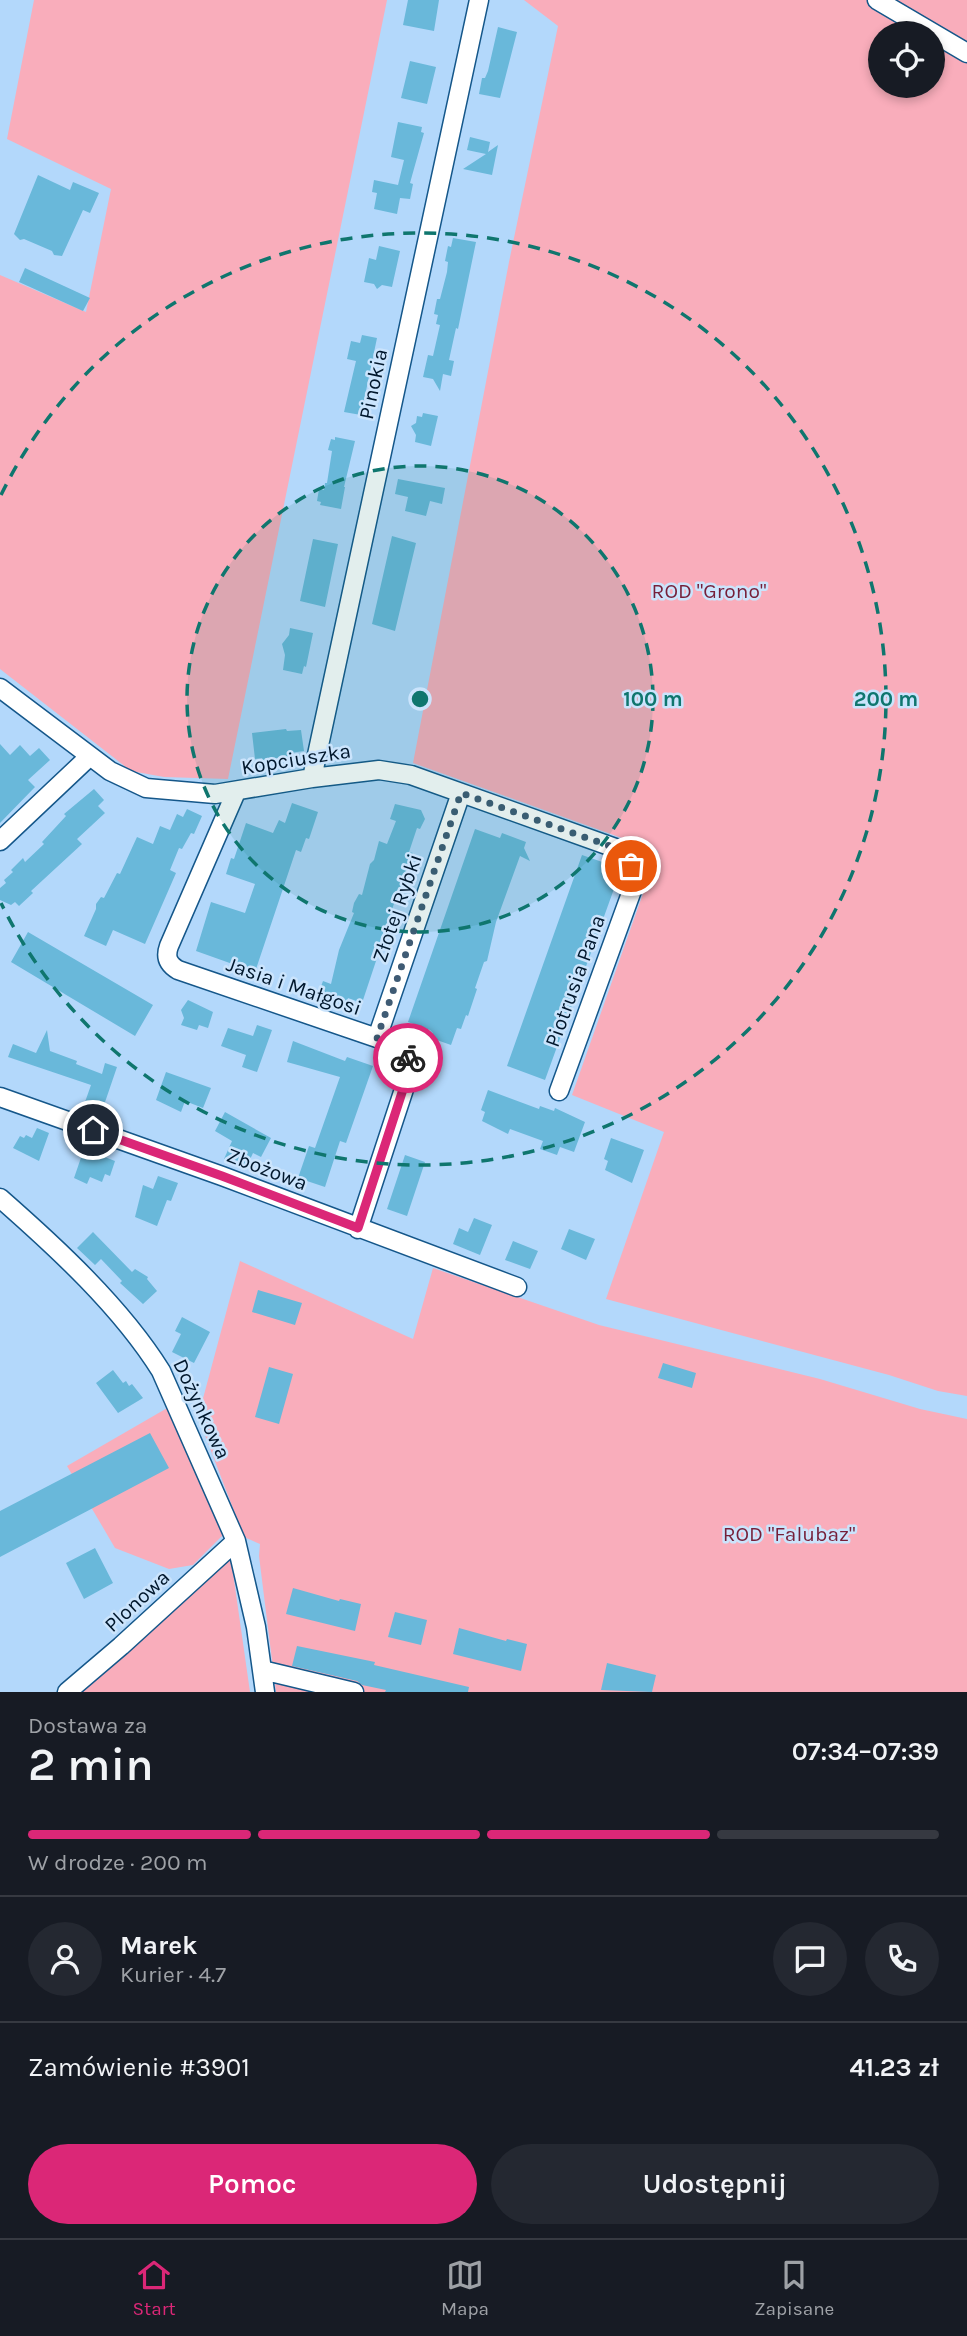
<!DOCTYPE html>
<html lang="pl">
<meta charset="utf-8">
<style>
:root{--surface:#171b24;--page:#242831;--text:#f1f3f6;--muted:#9ea1a6;--line:#363941;--accent:#db2777}
body{margin:0;font-family:Karla,sans-serif;background:var(--page);color:var(--text);height:100vh;display:flex;flex-direction:column;font-size:26px;white-space:nowrap}
*{box-sizing:border-box;margin:0}
p{font-size:23px;color:var(--muted)}
.icon{flex:none;width:38px;height:38px;fill:none;stroke:currentColor;stroke-width:2;stroke-linecap:round;stroke-linejoin:round}
.map{position:relative;height:1692px;overflow:hidden}
.details{display:flex;flex-direction:column;background:var(--surface);flex:1}
.details>*{flex:none}
.fabs{position:absolute;left:868px;top:21px;display:grid;gap:14px}
.fabs a{display:grid;place-items:center;width:77px;height:77px;border-radius:50%;background:var(--surface);box-shadow:0 4px 10px #0003;font-size:35px}
.pin{position:absolute;display:grid;place-items:center;width:60px;height:60px;color:#fff;margin:-30px;border:4px solid #fff;border-radius:50%;box-shadow:0 2px 7px #0007}
.courier{position:absolute;display:grid;place-items:center;width:70px;height:70px;margin:-35px;border:5px solid #db2777;border-radius:50%;background:#fff;color:#222;box-shadow:0 2px 9px #0007}
.head em{font-style:normal;font-weight:600}
.head div{display:flex;flex-direction:column-reverse}
.head{display:flex;align-items:center;justify-content:space-between;height:119px;padding:0 28px}
h1{font-size:46px;font-weight:600;line-height:52px}
.bar{display:grid;grid-template-columns:repeat(4,1fr);gap:10px 7px;align-content:center;height:84px;padding:0 28px}
.bar i{height:9px;border-radius:5px;background:var(--line)}
.bar .active{background:var(--accent)}
.bar p{grid-column:span 4}
.line{display:flex;align-items:center;gap:18px;padding:0 28px;border-top:2px solid var(--line)}
.line div{flex:1}
.round{display:grid;place-items:center;flex:none;width:74px;height:74px;border-radius:37px;background:var(--page)}
.action{display:flex;gap:14px;margin-top:auto;padding:14px 28px}
.action a{flex:1;height:80px;border-radius:42px;background:var(--accent);color:#fff;font-size:28px;font-weight:600;line-height:80px;text-align:center}
.action a+a{background:var(--page);color:var(--text)}
.menu{display:flex;justify-content:space-around;align-items:center;height:98px;border-top:2px solid var(--line);background:var(--surface);font-size:19px;color:var(--muted)}
.menu a{display:grid;justify-items:center;gap:4px}
.menu .active{color:var(--accent)}
.map>svg:first-child{display:block}
.green{fill:#f9adbb;fill-rule:evenodd}
.building{fill:#69b8da}
.lines{fill:none;stroke-linecap:round;stroke-linejoin:round}
.minor-casing{stroke:#15578a;stroke-width:21}
.minor{stroke:#fff;stroke-width:18}
.done{stroke:#3f5b74;stroke-width:7;stroke-dasharray:0 12.6}
.route{stroke:#db2777;stroke-width:9}
.ring{fill:none;stroke:#0f766e;stroke-width:3.5;stroke-dasharray:12 9}
.labels{text-anchor:middle;stroke-width:5;stroke-linejoin:round;paint-order:stroke}
.street-label{font-size:21px;fill:#00172c;stroke:#cbe4fc}
.park-label{font-size:21px;fill:#761f39;stroke:#cbe4fc}
.centre{fill:#0f766e;stroke:#cbe4fc;stroke-width:3.5}
.ring-label{font-size:21px;text-anchor:middle;font-weight:bold;fill:#0f766e;stroke:#cbe4fc;stroke-width:5;stroke-linejoin:round;paint-order:stroke}
</style>
<div class="map">
<svg width="967" height="1692" viewBox="0 0 967 1692">
<rect width="100%" height="100%" fill="#b3d8fb"/>
<!-- green -->
<path class="green" d="M34,0H387L228,779L164,777L131,771L0,669V275L86,312L111,189L7,139Z
M524,0H967V1396L938,1391L889,1375L606,1299L664,1132L572,1095L658,851L413,763L509,262L558,26ZM880,33H933V86H880Z
M240,1261L413,1339L433,1268L599,1325L820,1379L920,1409L967,1419V1692H276L259,1556L260,1544L244,1537L198,1417Z
M169,1407L224,1534L193,1565L169,1569L115,1548L67,1466Z
M231,1559L250,1692H79L129,1652L189,1592Z"/>
<!-- building -->
<path class="building" d="M408,0H439L434,31L403,25Z
M498,27L517,32L500,98L479,94L482,78H485L488,71Z
M410,61L436,67L427,104L401,98Z
M398,122L422,127L421,132L424,133L410,183L413,184L410,199L400,198L397,214L374,209L377,193L372,192L374,180L398,185L404,160L391,157Z
M470,137L490,142L488,152L498,145L492,175L463,169L486,154L467,150Z
M38,175L70,190L73,182L99,193L90,213L83,210L62,256L54,255L52,251L24,239L20,240L14,234Z
M453,238L476,242L458,329L456,328L449,360L454,361L451,376L443,374L440,391L433,379L423,377L428,355L433,356L440,325L436,324L438,315L434,314L437,299H440L447,272L448,262L445,261L448,246L451,247Z
M379,246L400,251L392,287L382,285L377,289L374,284L364,282L369,258L376,260Z
M25,268L90,298L83,311L19,282Z
M362,335L377,338L361,415L344,412L356,361L347,359L351,341L360,343Z
M423,413L438,416L431,446L415,442L416,435L411,426L416,423L417,416L422,417Z
M335,437L355,441L344,487H345L341,509L320,505L321,502L317,501L319,489L324,490L325,483H327L332,451L328,450L331,439L335,440Z
M398,479L445,488L442,504L430,501L426,516L405,511L408,497L395,494Z
M392,536L416,543L395,631L372,624Z
M313,539L338,544L325,607L300,601Z
M290,628L313,633L306,667L304,666L302,674L283,670L285,655L282,644L289,635Z
M286,729L287,731L301,730L304,751L290,753L291,756L263,760L262,758L255,759L252,733Z
M0,744L10,755L20,745L30,756L39,748L50,760L28,780L35,787L0,823Z
M94,789L104,800L98,806L105,813L77,839L82,844L31,891L33,893L19,906L15,902L11,905L0,900V888L6,883L4,880L13,872L11,870L23,858L25,862L44,844L42,842L66,816L64,814Z
M292,803L318,812L309,839L306,838L301,852L296,850L255,972L196,951L211,902L245,913L255,884L226,874L231,858L234,859L246,823L273,833L279,820L285,823Z
M395,804L421,810L425,819L420,829L417,828L409,852L413,853L376,952H379L362,1003L348,998L346,1004L318,995L323,981L331,984L339,950L354,913L352,912L354,903L359,894L362,895L370,864L374,860L379,841L387,844L396,821L390,819Z
M187,809L202,816L194,834L191,833L182,849L179,848L170,870L176,873L145,944L113,930L106,946L84,936L96,909V904L101,897L104,898L117,873L120,874L137,837L153,844L160,826L170,830L177,814L183,817Z
M475,829L500,838L502,833L526,842L524,848L530,861L520,856L496,922L487,961L484,962L475,988L477,989L468,1016L466,1015L461,1029L457,1028L451,1045L431,1038L433,1033L430,1030L408,1022Z
M582,855L608,864L607,866L613,868L611,872L619,875L545,1080L507,1066Z
M28,932L153,1005L135,1036L11,962Z
M188,1000L213,1012L208,1028L199,1025L197,1030L181,1025L184,1018L181,1010Z
M257,1025L272,1030L257,1072L242,1067L246,1055L221,1046L228,1028L253,1036Z
M47,1030L50,1051L77,1061L76,1064L102,1074L105,1063L117,1067L103,1108L85,1102L91,1085L8,1057L13,1044L36,1053Z
M293,1041L345,1061L347,1057L373,1066L346,1143L340,1141L325,1187L298,1178L309,1146L315,1148L340,1077L287,1062Z
M166,1072L211,1088L203,1108L185,1101L181,1112L156,1100Z
M488,1090L539,1109L540,1106L554,1111L555,1108L585,1122L574,1152L560,1147L557,1155L540,1149L543,1141L510,1129L508,1134L482,1121L485,1112L481,1110Z
M225,1112L271,1138L261,1157L253,1153L246,1168L224,1159L232,1141L215,1131Z
M37,1128L49,1133L39,1161L13,1148L20,1136L24,1138L26,1135L32,1138Z
M611,1138L644,1150L632,1183L605,1170L608,1161L604,1159Z
M84,1149L115,1161L110,1176L105,1174L102,1182L90,1177L87,1184L74,1178Z
M405,1155L425,1162L407,1216L387,1209Z
M158,1176L178,1183L171,1201L167,1200L157,1226L135,1217L143,1185L153,1189Z
M474,1218L492,1225L480,1255L453,1244L459,1228L468,1232Z
M569,1229L595,1239L586,1260L561,1249Z
M93,1232L132,1272L135,1269L148,1277L147,1279L157,1291L143,1304L120,1283L122,1281L101,1259L95,1265L77,1248Z
M513,1241L538,1251L530,1269L505,1260Z
M258,1290L302,1303L295,1325L252,1312Z
M182,1317L210,1332L194,1363L172,1352L181,1334L175,1331Z
M663,1363L696,1373L692,1388L658,1378Z
M269,1367L293,1374L279,1424L255,1417Z
M113,1370L123,1383L126,1381L129,1386L132,1384L143,1398L118,1413L96,1383Z
M150,1433L169,1468L0,1557V1511Z
M95,1548L113,1583L84,1599L66,1563Z
M293,1588L339,1601L340,1599L361,1604L355,1631L286,1614Z
M395,1612L427,1620L421,1645L388,1637Z
M459,1628L506,1641L507,1639L527,1644L521,1671L453,1654Z
M297,1646L375,1662L374,1665L469,1687L468,1692H385L386,1690L362,1685L357,1681L292,1666Z
M607,1663L656,1675L652,1692L601,1690Z"/>
<g class="lines">
<defs>
<path id="minor" d="M877,0L967,53
M0,688L110,771L146,788L215,794L312,778L379,770L411,775L618,849C630,859 634,870 634,885L559,1091
M312,778L479,0
M236,792L169,946C165,957 168,964 178,970L377,1038C398,1046 410,1048 409,1074L358,1229
M0,841L90,756
M377,1038L461,793
M0,1097L222,1176L517,1287
M0,1198C57,1248 121,1307 161,1371L236,1541L256,1627L265,1692
M262,1670L354,1692
M67,1692L121,1646L236,1541"/>
</defs>
<!-- minor casing -->
<use href="#minor" class="minor-casing"/>
<!-- minor -->
<use href="#minor" class="minor"/>
</g>
<g class="lines">
<!-- done -->
<path class="done" d="M408,1058C402,1045 388,1042 377,1038L461,793L618,849L625,856L631,866"/>
<!-- route -->
<path class="route" d="M93,1130L222,1176L358,1228L408,1074V1058"/>
</g>
<!-- distance rings -->
<circle cx="420" cy="699" r="233" fill="#0f766e" fill-opacity=".12"/>
<g class="ring">
<circle cx="420" cy="699" r="233"/>
<path d="M1 495A466 466 0 1 1 1 903"/>
</g>
<g class="labels">
<!-- street labels -->
<g class="street-label">
<text transform="translate(373 384) rotate(-78)" y="7">Pinokia</text>
<text transform="translate(296 759) rotate(-9)" y="7">Kopciuszka</text>
<text transform="translate(397 908) rotate(-71)" y="7">Złotej Rybki</text>
<text transform="translate(575 981) rotate(-70)" y="7">Piotrusia Pana</text>
<text transform="translate(294 986) rotate(19)" y="7">Jasia i Małgosi</text>
<text transform="translate(267 1169) rotate(21)" y="7">Zbożowa</text>
<text transform="translate(202 1409) rotate(65)" y="7">Dożynkowa</text>
<text transform="translate(137 1601) rotate(-43)" y="7">Plonowa</text>
</g>
<!-- park labels -->
<g class="park-label">
<text x="709" y="598">ROD "Grono"</text>
<text x="789" y="1541">ROD "Falubaz"</text>
</g>
</g>
<circle cx="420" cy="699" r="10" class="centre"/>
<g class="ring-label">
<text x="653" y="706">100 m</text>
<text x="886" y="706">200 m</text>
</g>
</svg>
<div class="fabs">
<a><svg class="icon" aria-label="locate" viewBox="0 0 24 24"><circle cx="12" cy="12" r="6"/><path d="M12 2v4M12 18v4M2 12h4M18 12h4"/></svg></a>
</div>
<div class="pin" style="left:631px;top:866px;background:#ea580c"><svg class="icon" aria-label="bag" viewBox="0 0 24 24"><path d="M5 8h14l-1 12H6zM9 8a3 3 0 0 1 6 0"/></svg></div>
<div class="pin" style="left:93px;top:1130px;background:#1f2937"><svg class="icon" aria-label="home" viewBox="0 0 24 24"><path d="M3 11l9-7 9 7M6 9v11h12V9"/></svg></div>
<div class="courier" style="left:408px;top:1058px"><svg class="icon" aria-label="bike" viewBox="0 0 24 24"><circle cx="6" cy="16" r="4"/><circle cx="18" cy="16" r="4"/><path d="M6 16l4-8h5l3 8M10 8l3 8H6M13 5h3"/></svg></div>
</div>
<section class="details">
<div class="head"><div><h1>2 min</h1><p>Dostawa za</p></div><em>07:34–07:39</em></div>
<div class="bar"><i class="active"></i><i class="active"></i><i class="active"></i><i></i><p>W drodze · 200 m</p></div>
<div class="line" style="height:126px"><a class="round"><svg class="icon" aria-label="person" viewBox="0 0 24 24"><circle cx="12" cy="8" r="4"/><path d="M4 21q1-7 8-7t8 7"/></svg></a><div><b>Marek</b><p>Kurier · 4.7</p></div><a class="round"><svg class="icon" aria-label="chat" viewBox="0 0 24 24"><path d="M4 5h16v11H9l-5 4z"/></svg></a><a class="round"><svg class="icon" aria-label="phone" viewBox="0 0 24 24"><path d="M5 4h4l2 5-3 2q2 4 5 5l2-3 5 2v4C11 20 4 13 5 4z"/></svg></a></div>
<div class="line" style="height:91px"><div>Zamówienie #3901</div><b>41.23 zł</b></div>
<div class="action"><a>Pomoc</a><a>Udostępnij</a></div>
</section>
<nav class="menu">
<a class="active"><svg class="icon" aria-label="home" viewBox="0 0 24 24"><path d="M3 11l9-7 9 7M6 9v11h12V9"/></svg>Start</a>
<a><svg class="icon" aria-label="map" viewBox="0 0 24 24"><path d="M3 6l6-2 6 2 6-2v14l-6 2-6-2-6 2zM9 4v14M15 6v14"/></svg>Mapa</a>
<a><svg class="icon" aria-label="saved" viewBox="0 0 24 24"><path d="M7 4h10v16l-5-4-5 4z"/></svg>Zapisane</a>
</nav>
